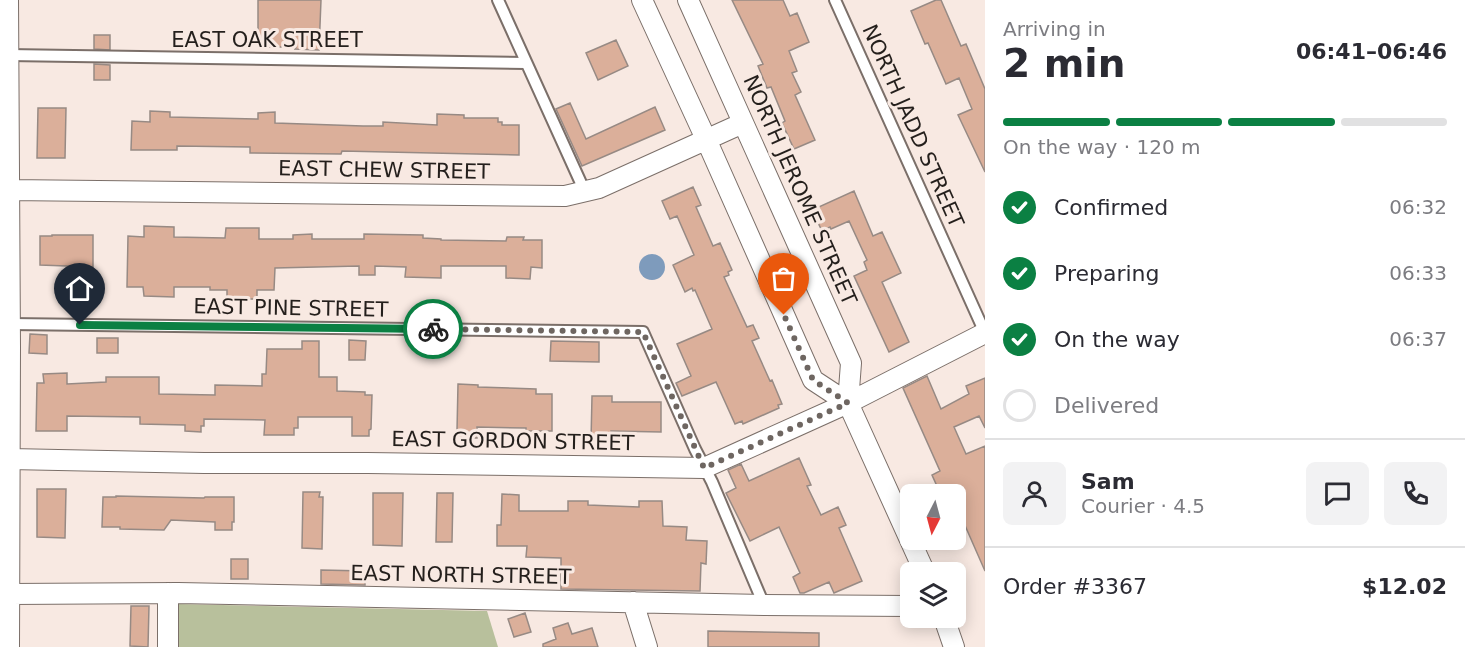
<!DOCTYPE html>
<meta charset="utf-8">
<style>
:root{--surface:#fff;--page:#f2f2f3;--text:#2b2b33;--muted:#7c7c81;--line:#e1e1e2;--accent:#0b8043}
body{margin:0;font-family:"DejaVu Sans",sans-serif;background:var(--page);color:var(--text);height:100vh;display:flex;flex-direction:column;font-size:22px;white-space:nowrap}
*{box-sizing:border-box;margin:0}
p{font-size:20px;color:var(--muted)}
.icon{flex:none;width:33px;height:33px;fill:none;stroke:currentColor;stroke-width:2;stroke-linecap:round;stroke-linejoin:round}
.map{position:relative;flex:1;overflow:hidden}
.sheet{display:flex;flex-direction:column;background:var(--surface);width:480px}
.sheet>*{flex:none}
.needle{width:39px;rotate:186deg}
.controls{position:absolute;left:900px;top:484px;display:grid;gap:12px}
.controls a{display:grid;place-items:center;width:66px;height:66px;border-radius:9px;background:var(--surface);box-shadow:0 3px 15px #0003;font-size:30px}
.pin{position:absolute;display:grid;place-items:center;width:51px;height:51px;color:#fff;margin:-62px -26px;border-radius:50% 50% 50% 0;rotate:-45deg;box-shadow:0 0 6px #0007}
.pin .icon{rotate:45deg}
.courier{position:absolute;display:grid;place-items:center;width:60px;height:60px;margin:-30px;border:4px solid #0b8043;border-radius:50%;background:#fff;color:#222;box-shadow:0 2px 8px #0007}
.overview em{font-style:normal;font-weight:700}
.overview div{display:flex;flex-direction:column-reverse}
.overview{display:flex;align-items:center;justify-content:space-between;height:102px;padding:0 18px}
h1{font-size:39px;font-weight:700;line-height:45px}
.bar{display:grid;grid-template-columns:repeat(4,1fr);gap:9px 6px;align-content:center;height:72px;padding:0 18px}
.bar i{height:8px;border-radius:4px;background:var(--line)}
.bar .active{background:var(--accent)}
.bar p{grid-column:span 4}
.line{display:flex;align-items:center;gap:15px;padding:0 18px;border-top:2px solid var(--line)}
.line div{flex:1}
.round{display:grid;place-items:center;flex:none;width:63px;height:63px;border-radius:9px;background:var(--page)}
ol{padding:0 18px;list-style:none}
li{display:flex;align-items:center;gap:18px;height:66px}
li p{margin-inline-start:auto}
li .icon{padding:6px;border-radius:50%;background:var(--accent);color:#fff;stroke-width:4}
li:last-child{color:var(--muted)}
li i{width:33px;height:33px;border:3px solid var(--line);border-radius:50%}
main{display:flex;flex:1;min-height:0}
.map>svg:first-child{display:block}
.green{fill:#b8c09c}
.water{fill:#7e9bbc}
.building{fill:#dbaf9a;stroke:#978a84;stroke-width:1.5}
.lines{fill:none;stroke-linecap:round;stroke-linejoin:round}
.lane-casing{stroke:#7b6f69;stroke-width:14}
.street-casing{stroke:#7b6f69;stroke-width:22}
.lane{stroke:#fff;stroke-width:10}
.street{stroke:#fff;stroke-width:20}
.done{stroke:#6e6661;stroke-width:6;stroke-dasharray:0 10.8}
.route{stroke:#0b8043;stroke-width:8}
.labels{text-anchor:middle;stroke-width:6;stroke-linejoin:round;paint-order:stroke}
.street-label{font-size:21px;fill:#241f1c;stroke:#f8e9e2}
</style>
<main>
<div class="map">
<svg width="985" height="647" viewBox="0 0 985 647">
<rect width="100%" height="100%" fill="#f8e9e2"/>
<!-- green -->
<path class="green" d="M177,604L487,611L498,647H177Z"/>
<!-- water -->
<path class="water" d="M639 267a13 13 0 1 1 26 0a13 13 0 1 1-26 0Z"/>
<!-- building -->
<path class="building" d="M258,0H321L319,50L295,49L296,47H258Z
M732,0H783L790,16L797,13L809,42L789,51L797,71L792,73L801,92L795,95L815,140L794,149L782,123L785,121L771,87L767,88L758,66L763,64Z
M936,0H941L961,46L966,44L985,89V172L958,115L972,109L959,78L946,84L928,43L925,44L911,11Z
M94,35H110V50L94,49Z
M616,40L628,66L598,80L586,53Z
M94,64L110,65V80H94Z
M570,103L586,139L655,107L665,130L582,166L556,109Z
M38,108H66L65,158H37Z
M150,111L170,112V117L258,119V113L275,112V123L363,126H383V122L437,125V114L464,115V118H498V122H502V125H519V155L342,151L341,154L250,153V147L177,146V150H131L132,121L150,122Z
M693,187L701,205L696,207L713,246L720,243L732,270L728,272L729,275L724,277L747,327L753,325L759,338L752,341L770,381L772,380L782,404L778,405L779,408L743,424L742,421L735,424L716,382L682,396L676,383L691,376L677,344L712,329L695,290L693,291L692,288L685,292L673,265L694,255L677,216L670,219L662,201Z
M854,191L873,236L882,232L901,273L882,282L909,342L889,352L854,276L867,270L864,262L867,260L849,221L831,229L830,227L822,231L812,210Z
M144,226L174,227V237L225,238L226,228H259V239H293V235L312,234V239H364V234L423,235V238L441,239V240L506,241L507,237H524L523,240H542V268L531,267L530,279L506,278V266H441V278L405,277L406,267L375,266V275H359V266L275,268L274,290H257V299H227V290H210V287H174V297L144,296L143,287H127L128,236L144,237Z
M52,235H93V267L40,265V236H52Z
M30,334L47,335V354L29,353Z
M97,338H118V353H97Z
M349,340L366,341L365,360H349Z
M302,341H319V377H337V391L365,392V395H372L371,429L369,430V436H352V417H298V428H294V435H264L265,420L204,419V426H201V432L185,431V425L140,424V417L67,416V431H36L37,383H44L43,374L67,373V384L106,382V377H159V394L215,395V385L262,386V374H266L267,349H302Z
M551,341L599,342V362L550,361Z
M927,376L941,409L969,394L966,386L985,378V428L979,416L954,427L966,454L985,446V571L956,505V495H941L932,475L940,471L903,388Z
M458,384L478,385V387L536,389V394H552V431H526V428L477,427V438H459L460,431H457Z
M592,396H612V402H661V432L611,431V441H591Z
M799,458L811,485L807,486L821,515L838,507L846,525L839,528L862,581L834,593L829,582L804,593H800L793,577L800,573L779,527L750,541L726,493L736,488L728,470L741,464L749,481Z
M37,489H66L65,538L37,537Z
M303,492H320L319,497H323L322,549L302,548Z
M373,493H403L402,546L373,545Z
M437,493H453L452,542H436Z
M502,494L519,495V511H568V501H588V505L639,507V501H662L663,526L687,527L686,540L707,541L706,564L701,563L700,591L561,589V558L526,557L527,546H497V525H501Z
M116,496L204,498L205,497H234V522H232V530H215V522L171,520L164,530L120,529V527H102L103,497H116Z
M231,559H248V579H231Z
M321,570L365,571V585L321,584Z
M131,606H149L148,647L130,646Z
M525,613L531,632L514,637L508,619Z
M568,623L572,634L592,628L598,647H543V644L556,639L553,628Z
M708,631L819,633V647H708Z"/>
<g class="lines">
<defs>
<path id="lane" d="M498,0L585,192
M835,0L985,333
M8,55C181,59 354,60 526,63
M10,324L643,332L695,449L712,482L764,605"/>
<path id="street" d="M8,0L10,347L9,647
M642,0L706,139L813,380L848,403
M688,0L851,363L848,403L925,573
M9,190L565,196L599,188L743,123
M10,459L204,463H368L704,468L848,403L985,333
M10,594L178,593L764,605L910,606
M633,602L647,647
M944,618L954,647
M168,647V593"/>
</defs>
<!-- lane casing -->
<use href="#lane" class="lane-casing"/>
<!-- street casing -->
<use href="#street" class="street-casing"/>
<!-- lane -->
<use href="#lane" class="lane"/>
<!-- street -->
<use href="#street" class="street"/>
</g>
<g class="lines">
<!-- done -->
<path class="done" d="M433,329L643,332L704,468L848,403L813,380L784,315"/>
<!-- route -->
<path class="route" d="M80,325L433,329"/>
</g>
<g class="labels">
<!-- street labels -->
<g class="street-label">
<text x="267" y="47">EAST OAK STREET</text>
<text transform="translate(913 126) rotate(66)" y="7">NORTH JADD STREET</text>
<text transform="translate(384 170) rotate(1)" y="7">EAST CHEW STREET</text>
<text transform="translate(800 190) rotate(66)" y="7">NORTH JEROME STREET</text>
<text transform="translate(291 308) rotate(1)" y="7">EAST PINE STREET</text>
<text transform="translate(513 441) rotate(1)" y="7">EAST GORDON STREET</text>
<text transform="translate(461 575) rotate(1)" y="7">EAST NORTH STREET</text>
</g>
</g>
</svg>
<div class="controls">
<a><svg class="needle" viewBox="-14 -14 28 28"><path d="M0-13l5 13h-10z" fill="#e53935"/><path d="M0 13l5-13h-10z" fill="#7c7c81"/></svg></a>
<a><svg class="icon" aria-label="layers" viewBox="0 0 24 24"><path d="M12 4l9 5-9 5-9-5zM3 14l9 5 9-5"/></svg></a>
</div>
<div class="pin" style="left:784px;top:315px;background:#ea580c"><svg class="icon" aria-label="bag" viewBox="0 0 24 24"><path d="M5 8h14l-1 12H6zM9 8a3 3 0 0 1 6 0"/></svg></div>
<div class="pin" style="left:80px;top:325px;background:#1f2937"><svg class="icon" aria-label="home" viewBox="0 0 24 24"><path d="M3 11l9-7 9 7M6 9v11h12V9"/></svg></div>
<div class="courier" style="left:433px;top:329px"><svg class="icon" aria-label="bike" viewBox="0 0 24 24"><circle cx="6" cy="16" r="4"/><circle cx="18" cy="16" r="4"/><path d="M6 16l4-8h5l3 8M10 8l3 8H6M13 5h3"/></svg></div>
</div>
<section class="sheet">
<div class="overview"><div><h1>2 min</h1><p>Arriving in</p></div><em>06:41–06:46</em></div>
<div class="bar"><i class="active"></i><i class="active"></i><i class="active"></i><i></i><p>On the way · 120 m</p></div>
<ol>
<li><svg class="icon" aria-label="check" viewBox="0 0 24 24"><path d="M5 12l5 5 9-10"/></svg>Confirmed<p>06:32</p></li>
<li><svg class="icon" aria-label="check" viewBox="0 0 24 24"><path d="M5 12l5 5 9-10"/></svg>Preparing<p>06:33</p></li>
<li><svg class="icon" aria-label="check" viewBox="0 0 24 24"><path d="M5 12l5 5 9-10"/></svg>On the way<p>06:37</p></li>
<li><i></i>Delivered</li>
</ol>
<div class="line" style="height:108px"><a class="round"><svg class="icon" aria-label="person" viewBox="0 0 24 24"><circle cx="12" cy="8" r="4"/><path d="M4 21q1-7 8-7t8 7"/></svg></a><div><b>Sam</b><p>Courier · 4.5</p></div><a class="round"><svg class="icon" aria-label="chat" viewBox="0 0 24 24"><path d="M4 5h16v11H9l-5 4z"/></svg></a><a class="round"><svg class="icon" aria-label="phone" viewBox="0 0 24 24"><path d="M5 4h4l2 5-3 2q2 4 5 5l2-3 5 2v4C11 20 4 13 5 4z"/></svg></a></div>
<div class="line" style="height:78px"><div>Order #3367</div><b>$12.02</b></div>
</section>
</main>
